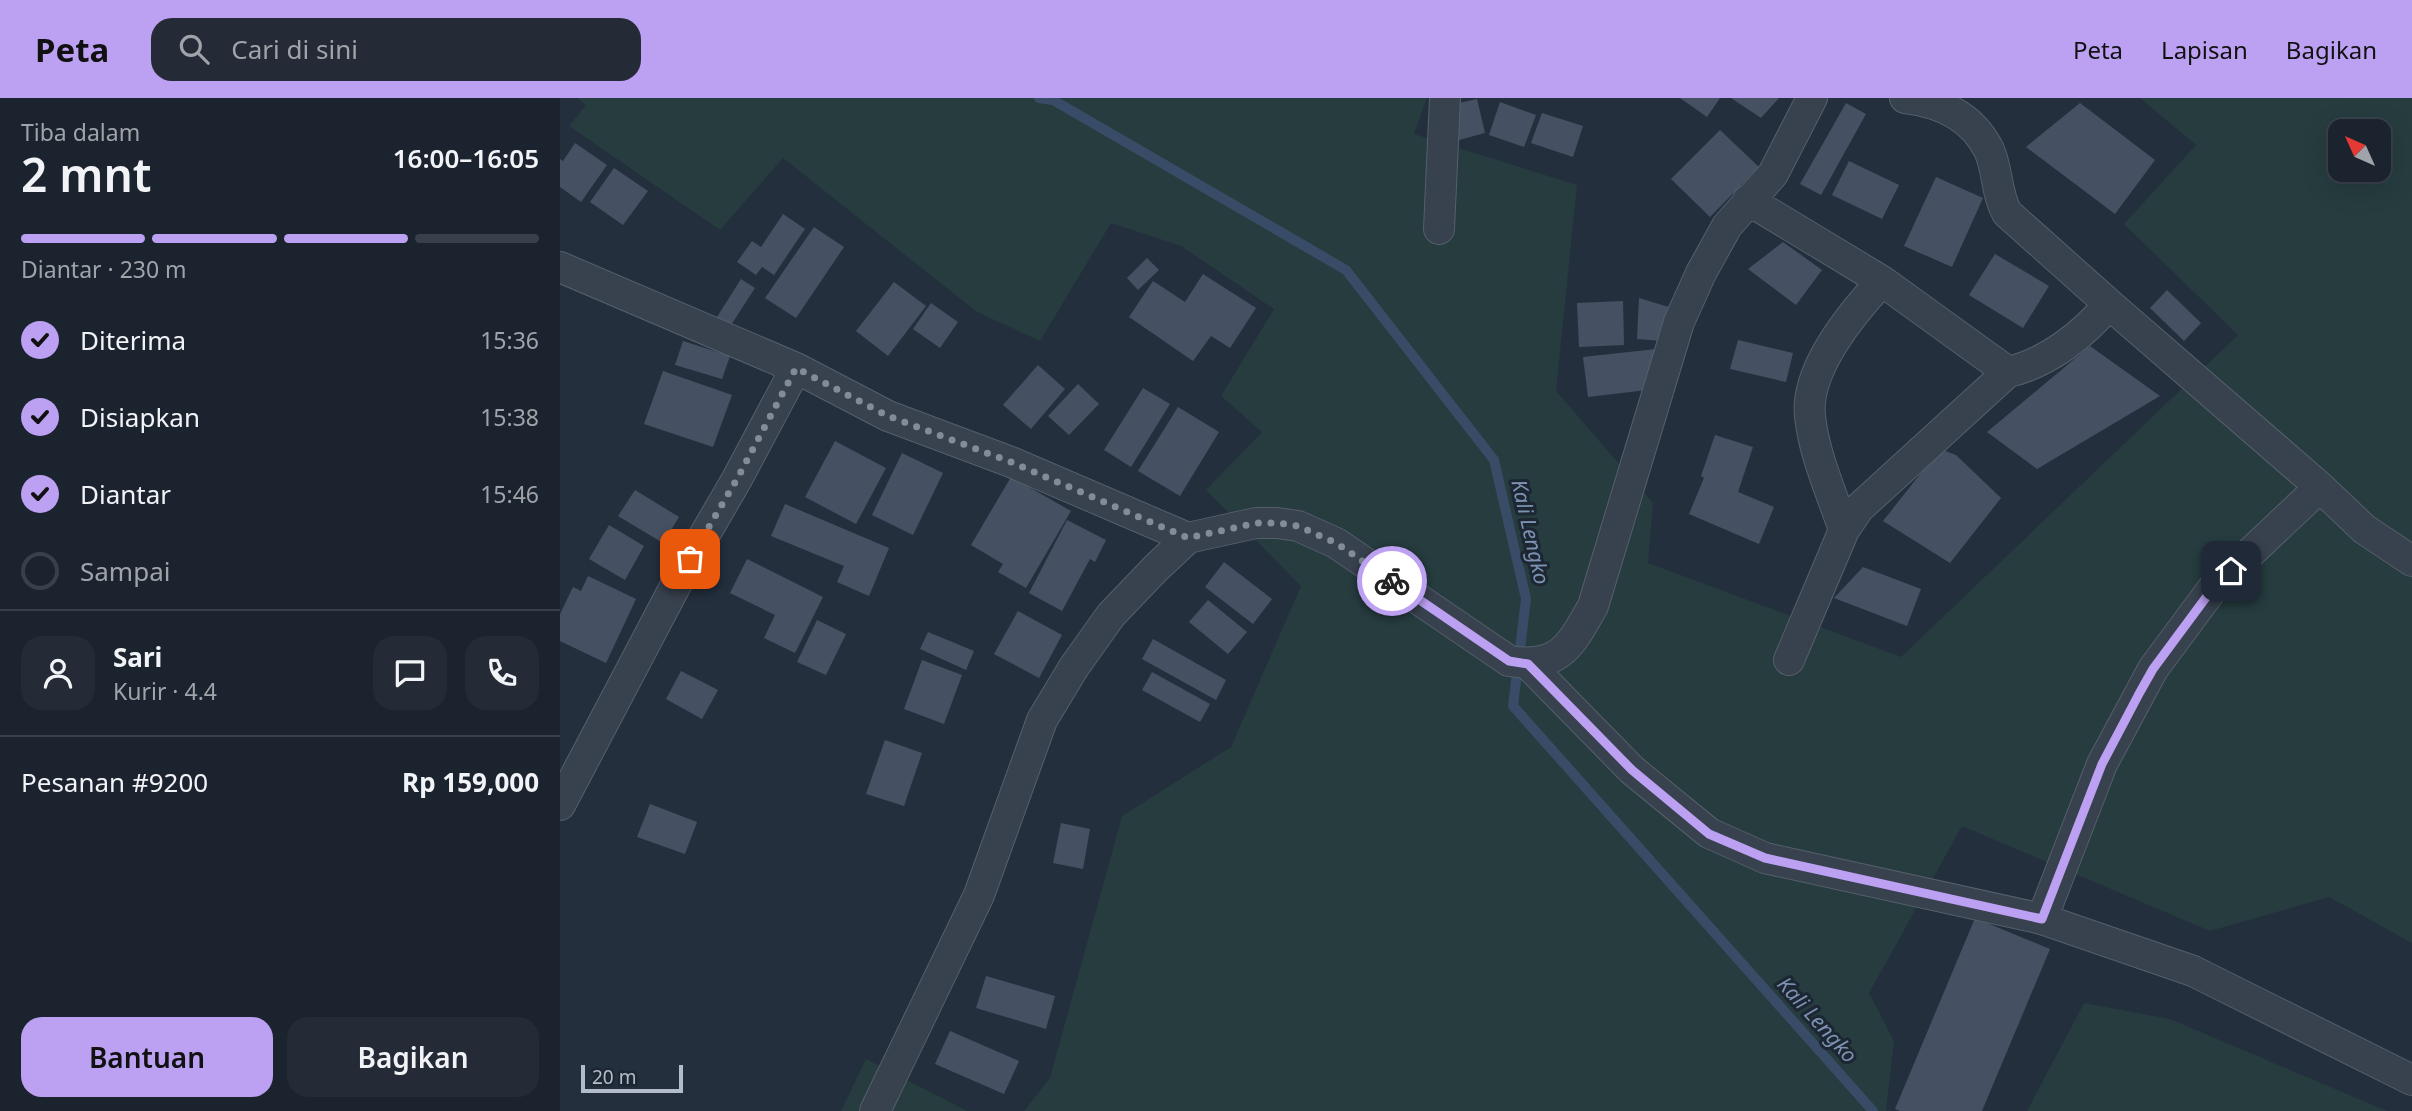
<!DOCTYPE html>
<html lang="id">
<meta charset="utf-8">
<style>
:root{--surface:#1b232e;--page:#242b36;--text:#f1f3f6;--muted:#a0a4aa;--line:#39404a;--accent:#bca0f2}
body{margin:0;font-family:"Noto Sans",sans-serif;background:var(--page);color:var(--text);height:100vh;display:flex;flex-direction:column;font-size:26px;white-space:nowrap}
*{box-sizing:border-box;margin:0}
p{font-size:23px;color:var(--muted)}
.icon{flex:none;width:38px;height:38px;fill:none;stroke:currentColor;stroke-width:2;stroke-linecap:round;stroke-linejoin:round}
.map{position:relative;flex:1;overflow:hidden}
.sheet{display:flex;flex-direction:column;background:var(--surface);width:560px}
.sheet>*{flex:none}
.needle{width:46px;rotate:315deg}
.tools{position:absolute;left:1768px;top:21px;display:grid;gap:14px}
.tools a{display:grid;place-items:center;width:63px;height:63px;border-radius:14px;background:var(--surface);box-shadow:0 7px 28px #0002,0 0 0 2px var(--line);font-size:35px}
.scale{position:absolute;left:21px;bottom:18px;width:102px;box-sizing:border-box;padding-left:7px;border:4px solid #b4bcc9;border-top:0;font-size:19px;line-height:24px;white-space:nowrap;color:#b4bcc9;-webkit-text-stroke:5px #1d2633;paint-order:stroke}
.pin{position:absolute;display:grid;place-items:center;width:60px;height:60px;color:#fff;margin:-30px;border-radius:14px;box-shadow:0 4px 10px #0006}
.courier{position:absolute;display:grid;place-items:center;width:70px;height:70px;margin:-35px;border:5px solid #bca0f2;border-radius:50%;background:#fff;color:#222;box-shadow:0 2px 9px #0007}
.head em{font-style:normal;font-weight:600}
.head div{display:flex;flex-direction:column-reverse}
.head{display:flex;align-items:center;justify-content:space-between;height:119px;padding:0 21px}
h1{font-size:46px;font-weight:600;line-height:52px}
.bar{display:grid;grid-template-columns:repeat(4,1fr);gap:10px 7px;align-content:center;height:84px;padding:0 21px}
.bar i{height:9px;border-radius:5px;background:var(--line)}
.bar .selected{background:var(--accent)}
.bar p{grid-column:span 4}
.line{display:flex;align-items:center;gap:18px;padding:0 21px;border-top:2px solid var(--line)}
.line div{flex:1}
.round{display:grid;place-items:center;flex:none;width:74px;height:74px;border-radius:21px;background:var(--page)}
ol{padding:0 21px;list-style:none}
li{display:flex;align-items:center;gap:21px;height:77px}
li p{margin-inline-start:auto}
li .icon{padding:7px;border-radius:50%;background:var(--accent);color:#111;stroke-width:4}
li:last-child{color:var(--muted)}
li i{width:38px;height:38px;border:4px solid var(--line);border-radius:50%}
.cta{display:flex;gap:14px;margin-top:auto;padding:14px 21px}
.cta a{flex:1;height:80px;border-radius:21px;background:var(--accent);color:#111;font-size:28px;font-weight:600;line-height:80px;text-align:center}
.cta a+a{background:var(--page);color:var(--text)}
header{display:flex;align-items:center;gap:42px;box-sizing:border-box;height:98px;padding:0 35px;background:var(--accent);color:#111}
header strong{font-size:33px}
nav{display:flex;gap:38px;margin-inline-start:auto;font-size:24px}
.search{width:490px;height:63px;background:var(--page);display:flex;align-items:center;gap:18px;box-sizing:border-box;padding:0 24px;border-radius:21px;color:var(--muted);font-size:26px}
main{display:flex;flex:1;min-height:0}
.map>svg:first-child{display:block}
.green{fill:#263c3f;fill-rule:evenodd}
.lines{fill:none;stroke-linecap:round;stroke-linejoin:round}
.stream{stroke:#394c67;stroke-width:10}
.building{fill:#455162}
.minor-casing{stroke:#565f6c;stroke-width:32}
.minor{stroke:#38414e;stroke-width:30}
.done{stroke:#828b98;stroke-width:7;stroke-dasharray:0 12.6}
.route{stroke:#bca0f2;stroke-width:9}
.labels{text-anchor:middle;stroke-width:6;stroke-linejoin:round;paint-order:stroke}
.water-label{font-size:21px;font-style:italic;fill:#7c92b1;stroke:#1d2633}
</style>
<header>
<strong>Peta</strong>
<div class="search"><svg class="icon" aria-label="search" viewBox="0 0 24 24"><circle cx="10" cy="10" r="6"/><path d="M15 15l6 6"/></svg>Cari di sini</div>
<nav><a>Peta</a><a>Lapisan</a><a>Bagikan</a></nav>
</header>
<main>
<section class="sheet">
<div class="head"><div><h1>2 mnt</h1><p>Tiba dalam</p></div><em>16:00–16:05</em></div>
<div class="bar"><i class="selected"></i><i class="selected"></i><i class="selected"></i><i></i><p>Diantar · 230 m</p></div>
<ol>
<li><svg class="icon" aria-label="check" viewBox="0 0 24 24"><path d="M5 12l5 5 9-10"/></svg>Diterima<p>15:36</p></li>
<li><svg class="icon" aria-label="check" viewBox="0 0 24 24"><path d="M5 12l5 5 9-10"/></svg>Disiapkan<p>15:38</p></li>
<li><svg class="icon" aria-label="check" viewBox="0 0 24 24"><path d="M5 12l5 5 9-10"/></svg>Diantar<p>15:46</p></li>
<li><i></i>Sampai</li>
</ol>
<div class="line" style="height:126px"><a class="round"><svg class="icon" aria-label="person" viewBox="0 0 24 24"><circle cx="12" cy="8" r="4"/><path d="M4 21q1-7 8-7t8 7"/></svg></a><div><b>Sari</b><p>Kurir · 4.4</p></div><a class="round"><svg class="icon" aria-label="chat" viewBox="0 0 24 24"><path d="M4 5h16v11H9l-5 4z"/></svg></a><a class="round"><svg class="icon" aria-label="phone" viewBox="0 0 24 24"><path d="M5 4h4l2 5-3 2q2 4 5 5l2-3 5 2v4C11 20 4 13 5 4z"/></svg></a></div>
<div class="line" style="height:91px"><div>Pesanan #9200</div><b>Rp 159,000</b></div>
<div class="cta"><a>Bantuan</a><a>Bagikan</a></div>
</section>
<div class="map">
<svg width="1852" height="1013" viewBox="0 0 1852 1013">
<rect width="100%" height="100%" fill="#242f3e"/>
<!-- green -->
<path class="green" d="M17,0H867L854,36L1017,87L996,293L1093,405L1088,465L1341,559L1678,237L1564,126L1636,47L1580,0H1852V845L1769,799L1650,833L1402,728L1309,895L1334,943L1326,1013H464L490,980L562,718L671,649L741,488L646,392L702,334L661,298L714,211L621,148L551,125L480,243L417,214L223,60L160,132L9,28L26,7ZM1780,33H1818V72H1780Z
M1524,905L1610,921L1827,1013H1467Z
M306,961L407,1013H281Z"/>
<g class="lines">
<!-- stream -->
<path class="stream" d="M479,0L493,2L786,172L934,362L966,501L953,608L1313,1013"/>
</g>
<!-- building -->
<path class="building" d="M1120,0H1160L1147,19Z
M1171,0H1219L1201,20Z
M917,1L925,35L899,42L890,7Z
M940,4L976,17L964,49L929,37Z
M1286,5L1306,16L1261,97L1240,86Z
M1520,5L1595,62L1555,116L1466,49Z
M982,15L1023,28L1013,59L971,45Z
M1160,32L1199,69L1150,119L1111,81Z
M15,45L47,67L21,104L0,89V61L3,63Z
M1289,63L1339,87L1322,121L1272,97Z
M54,70L88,93L63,127L30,104Z
M1376,79L1423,100L1392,169L1344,148Z
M223,116L245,131L214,177L202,169L196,177L177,164L192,143L201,149Z
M254,129L284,149L236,220L205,200Z
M1223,144L1262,172L1236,207L1188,171Z
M1435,156L1489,188L1463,230L1409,197Z
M587,160L599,172L578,192L567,180Z
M643,176L696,210L670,250L651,238L633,263L569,219L593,183L625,204Z
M181,181L195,190L171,227L157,219Z
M334,184L366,208L328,258L296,233Z
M1607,192L1641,225L1624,243L1590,210Z
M1079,200L1112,210L1102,243L1077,241Z
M1063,203L1064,247L1019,249L1017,205Z
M371,205L398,224L380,250L353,231Z
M1178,242L1233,255L1226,284L1170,271Z
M123,243L170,258L162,281L115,267Z
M1530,248L1600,298L1477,371L1427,334Z
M1096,251L1087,292L1028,299L1023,259Z
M478,267L505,291L471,331L443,307Z
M103,273L172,297L153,349L84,326Z
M518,286L539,306L509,337L488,318Z
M583,290L610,306L571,369L544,352Z
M618,309L659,334L620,398L578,373Z
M1155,337L1193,349L1178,394L1214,409L1199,446L1129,416L1144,380L1141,378Z
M275,343L326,370L296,426L245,399Z
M1380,351L1396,357L1441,400L1390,465L1323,423Z
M342,355L383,375L353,437L312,417Z
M451,379L511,413L466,490L438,474L443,466L411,447Z
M75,392L119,419L103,445L58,418Z
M225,406L329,450L309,498L277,484L284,468L211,438Z
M507,422L546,442L535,464L530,461L502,513L469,495Z
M49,427L84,448L65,482L29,461Z
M187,461L263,499L235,555L204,540L215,517L170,495Z
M664,464L712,501L693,526L645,489Z
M1303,469L1361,491L1347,528L1274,500Z
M28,478L76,501L46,565L0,543V516L13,489L21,493Z
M648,502L687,534L668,556L629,524Z
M458,513L502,537L479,580L434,556Z
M257,522L286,536L266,577L237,564Z
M368,534L414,553L406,572L360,551Z
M593,541L666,582L656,602L582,561Z
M362,562L402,577L384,626L344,611Z
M121,573L158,592L142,621L106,601Z
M592,574L650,606L640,624L582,592Z
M325,642L362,655L344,708L306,696Z
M90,706L137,724L125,756L77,739Z
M501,725L530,731L523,771L493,765Z
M1415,820L1490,851L1422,1013H1340L1335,1011Z
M426,878L495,898L486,931L416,910Z
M390,933L459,963L444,996L375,966Z"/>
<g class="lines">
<defs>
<path id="minor" d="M1188,102L1322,183L1448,274
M879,131L885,0
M0,169L236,270
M1760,389L1804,431L1852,463
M1284,432C1272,396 1254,357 1250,318C1245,272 1292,215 1322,183
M1229,562L1284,432L1299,410L1448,274C1488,265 1524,236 1549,206L1447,115C1436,95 1438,72 1429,52C1412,18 1381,4 1345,0
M968,566L1072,672L1149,735L1205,760L1482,821L1633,873L1852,982
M0,707L119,481L177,381L236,270L328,318L451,364L628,440L696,425H717L738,428L776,445L949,563C1000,571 1011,547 1033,508L1119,224L1141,175L1167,128L1213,76L1252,0
M1482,821L1542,666L1593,571L1653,490L1760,389L1549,206
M315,1013L419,797L482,622L514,569L551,517L596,470L628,440"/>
</defs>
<!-- minor casing -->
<use href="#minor" class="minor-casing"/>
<!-- minor -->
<use href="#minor" class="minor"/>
</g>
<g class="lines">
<!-- done -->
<path class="done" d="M130,461L177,381L236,270L328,318L451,364L628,440L696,425H718L738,428L776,445L832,483"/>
<!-- route -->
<path class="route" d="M832,483L949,563L968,566L1072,672L1149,736L1205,760L1482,821L1542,666L1580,594L1593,571L1653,490L1671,473"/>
</g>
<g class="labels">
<!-- water labels -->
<g class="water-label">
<text transform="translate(970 434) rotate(77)" y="7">Kali Lengko</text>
<text transform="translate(1257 922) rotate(48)" y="7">Kali Lengko</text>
</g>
</g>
</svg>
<div class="tools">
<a><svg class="needle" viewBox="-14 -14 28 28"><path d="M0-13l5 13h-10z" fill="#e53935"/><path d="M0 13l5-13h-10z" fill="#a0a4aa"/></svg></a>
</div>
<div class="scale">20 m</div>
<div class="pin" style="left:130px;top:461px;background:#ea580c"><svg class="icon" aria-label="bag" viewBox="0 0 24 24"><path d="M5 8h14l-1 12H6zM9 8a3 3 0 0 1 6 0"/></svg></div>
<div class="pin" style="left:1671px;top:473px;background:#1f2937"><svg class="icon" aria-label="home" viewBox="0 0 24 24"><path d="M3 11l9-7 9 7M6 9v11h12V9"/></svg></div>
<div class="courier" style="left:832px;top:483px"><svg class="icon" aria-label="bike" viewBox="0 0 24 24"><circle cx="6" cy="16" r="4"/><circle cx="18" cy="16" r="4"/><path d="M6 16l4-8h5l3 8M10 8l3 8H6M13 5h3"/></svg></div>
</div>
</main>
